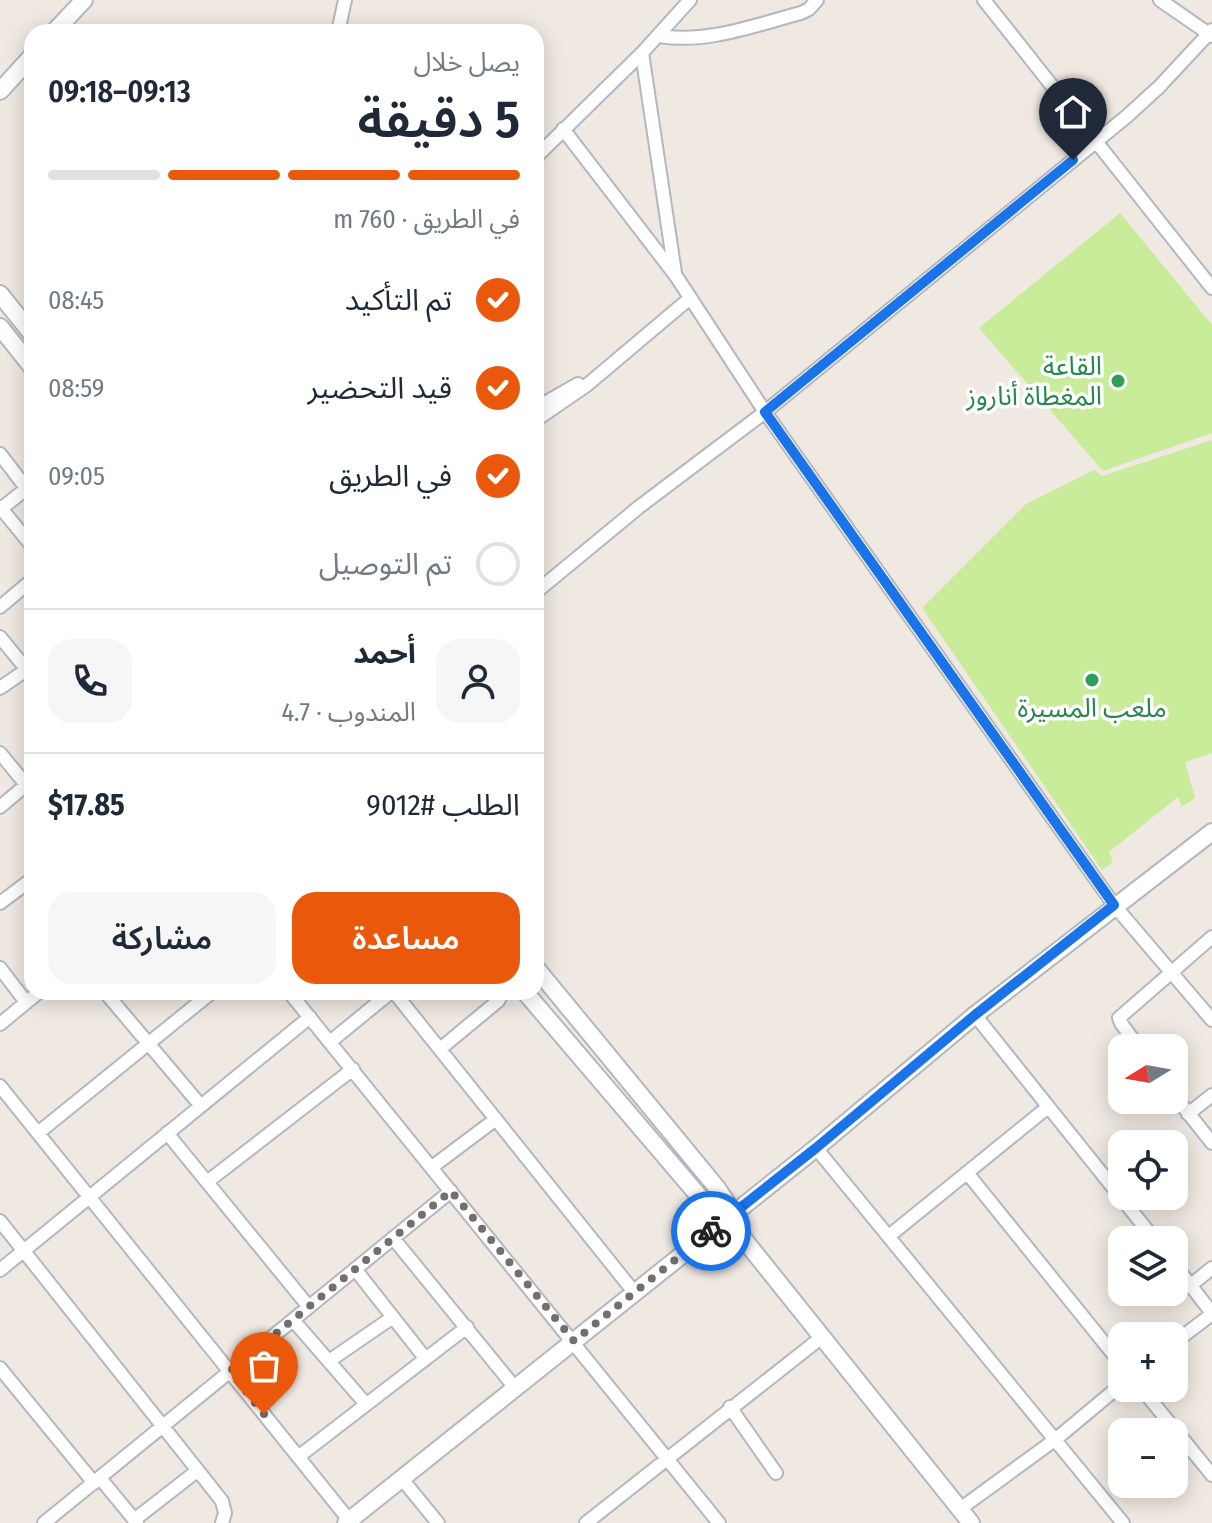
<!DOCTYPE html>
<html lang="ar">
<meta charset="utf-8">
<style>
:root{--surface:#fff;--page:#f6f6f7;--text:#1f2937;--muted:#747a83;--line:#e0e1e3;--accent:#ea580c}
body{margin:0;font-family:"Fira Sans Condensed","Noto Sans Arabic",sans-serif;background:var(--page);color:var(--text);direction:rtl;height:100vh;display:flex;flex-direction:column;font-size:30px;white-space:nowrap}
*{box-sizing:border-box;margin:0}
p{font-size:26px;color:var(--muted)}
.icon{flex:none;width:44px;height:44px;fill:none;stroke:currentColor;stroke-width:2;stroke-linecap:round;stroke-linejoin:round}
.map{position:relative;flex:1;overflow:hidden;direction:ltr}
.panel{position:absolute;left:24px;top:24px;width:520px;height:976px;display:flex;flex-direction:column;background:var(--surface);border-radius:24px;box-shadow:0 4px 20px #0003;direction:rtl}
.panel>*{flex:none}
.needle{width:52px;rotate:259deg}
.controls{position:absolute;left:1108px;top:1034px;display:grid;gap:16px}
.controls a{display:grid;place-items:center;width:80px;height:80px;border-radius:16px;background:var(--surface);box-shadow:0 4px 20px #0003;font-size:40px}
.pin{position:absolute;display:grid;place-items:center;width:68px;height:68px;color:#fff;margin:-82px -34px;border-radius:50% 50% 50% 0;rotate:-45deg;box-shadow:0 0 8px #0007}
.pin .icon{rotate:45deg}
.courier{position:absolute;display:grid;place-items:center;width:80px;height:80px;margin:-40px;border:6px solid #1a73e8;border-radius:50%;background:#fff;color:#222;box-shadow:0 2px 10px #0007}
.headline em{font-style:normal;font-weight:600}
.headline div{display:flex;flex-direction:column-reverse}
.headline{display:flex;align-items:center;justify-content:space-between;height:136px;padding:0 24px}
h1{font-size:52px;font-weight:600;line-height:60px}
.bar{display:grid;grid-template-columns:repeat(4,1fr);gap:12px 8px;align-content:center;height:96px;padding:0 24px}
.bar i{height:10px;border-radius:6px;background:var(--line)}
.bar .active{background:var(--accent)}
.bar p{grid-column:span 4}
.line{display:flex;align-items:center;gap:20px;padding:0 24px;border-top:2px solid var(--line)}
.line div{flex:1}
.round{display:grid;place-items:center;flex:none;width:84px;height:84px;border-radius:24px;background:var(--page)}
ol{padding:0 24px;list-style:none}
li{display:flex;align-items:center;gap:24px;height:88px}
li p{margin-inline-start:auto}
li .icon{padding:8px;border-radius:50%;background:var(--accent);color:#fff;stroke-width:4}
li:last-child{color:var(--muted)}
li i{width:44px;height:44px;border:4px solid var(--line);border-radius:50%}
.button{display:flex;gap:16px;margin-top:auto;padding:16px 24px}
.button a{flex:1;height:92px;border-radius:24px;background:var(--accent);color:#fff;font-size:32px;font-weight:600;line-height:92px;text-align:center}
.button a+a{background:var(--page);color:var(--text)}
.map>svg:first-child{display:block}
.pitch{fill:#c9ec9a}
.lines{fill:none;stroke-linecap:round;stroke-linejoin:round}
.street-casing{stroke:#b4b7c1;stroke-width:16}
.secondary-casing{stroke:#b4b7c1;stroke-width:20}
.street{stroke:#fff;stroke-width:12}
.secondary{stroke:#fff;stroke-width:16}
.done{stroke:#726f6d;stroke-width:8;stroke-dasharray:0 14.4}
.route{stroke:#1a73e8;stroke-width:10}
.leisure-dot{fill:#2e9e5b;stroke:#fff;stroke-width:3}
.labels{text-anchor:middle;stroke-width:7;stroke-linejoin:round;paint-order:stroke}
.leisure-label{font-size:26px;fill:#27864d;stroke:#fff;text-anchor:end}
</style>
<div class="map">
<svg width="1212" height="1523" viewBox="0 0 1212 1523">
<rect width="100%" height="100%" fill="#efe9e1"/>
<!-- pitch -->
<path class="pitch" d="M1120,213L1212,325V433L1103,471L979,328Z
M1212,440V753L1185,762L1195,798L1182,807L1178,797L1109,852L1113,862L1102,870L922,608L1026,504L1094,470L1102,476Z"/>
<g class="lines">
<defs>
<path id="street" d="M984,0L1212,288
M1160,0L1212,36
M338,32L345,0
M659,36C707,44 755,25 801,13L809,9L817,0
M642,53L675,273
M563,129L676,276L765,412L1114,905L1212,1020
M536,157L642,53L690,0
M536,408L578,384
M536,420L587,385L689,299
M0,454L27,489
M0,507L32,546
M1,509L32,484
M536,592L639,507L765,412L1126,117L1159,87L1212,30
M0,607L32,580
M0,637L32,676
M0,688L32,666
M0,753L32,792
M0,807L26,785
M0,903L32,879
M0,968L26,1002
M105,992L201,1106
M289,992L719,1523
M394,992L634,1292
M975,1015L1155,1240
M0,1024L39,992
M330,1042L391,992
M1139,1048L1121,1023L1119,1018L1212,937
M440,1049L498,1001L503,992
M0,1086L349,1520
M1174,1095L1212,1143
M1188,1114L1212,1095
M38,1133L212,992
M167,1133L309,1307
M816,1148L1123,1523
M432,1167L496,1119
M968,1174L1122,1365
M207,1182L353,1069
M0,1221L222,1501L225,1513L222,1523
M889,1236L1048,1107
M393,1238L516,1389
M1174,1264L1212,1313
M355,1269L425,1358
M0,1270L310,1017
M1191,1285L1212,1268
M293,1320L365,1403
M1174,1343L1212,1314
M329,1361L393,1317
M0,1368L94,1483
M1141,1388L1212,1475
M730,1407L776,1473
M298,1457L467,1327
M100,1478L137,1523
M402,1479L438,1523
M960,1509L1056,1439L1122,1384
M134,1520L197,1471
M44,1523L451,1191
M586,1523L822,1337"/>
<path id="secondary" d="M54,32L84,0
M0,91L32,56
M0,294L32,334
M0,327L32,367
M536,968L717,1188L733,1212L735,1219
M525,992L721,1222L738,1232L971,1523
M346,1523L816,1148L975,1015L1212,832"/>
</defs>
<!-- street casing -->
<use href="#street" class="street-casing"/>
<!-- secondary casing -->
<use href="#secondary" class="secondary-casing"/>
<!-- street -->
<use href="#street" class="street"/>
<!-- secondary -->
<use href="#secondary" class="secondary"/>
</g>
<g class="lines">
<!-- done -->
<path class="done" d="M264,1414L230,1371L451,1191L574,1341L711,1231"/>
<!-- route -->
<path class="route" d="M711,1231L816,1148L975,1015L1114,905L765,412L1073,160"/>
</g>
<!-- markers -->
<g class="leisure-dot">
<circle cx="1118" cy="381" r="8"/>
<circle cx="1092" cy="680" r="8"/>
</g>
<g class="labels">
<!-- leisure labels -->
<g class="leisure-label">
<text x="1102" y="375">القاعة<tspan x="1102" dy="30">المغطاة أناروز</tspan></text>
<text x="1092" y="717" text-anchor="middle">ملعب المسيرة</text>
</g>
</g>
</svg>
<div class="controls">
<a><svg class="needle" viewBox="-14 -14 28 28"><path d="M0-13l5 13h-10z" fill="#e53935"/><path d="M0 13l5-13h-10z" fill="#747a83"/></svg></a>
<a><svg class="icon" aria-label="locate" viewBox="0 0 24 24"><circle cx="12" cy="12" r="6"/><path d="M12 2v4M12 18v4M2 12h4M18 12h4"/></svg></a>
<a><svg class="icon" aria-label="layers" viewBox="0 0 24 24"><path d="M12 4l9 5-9 5-9-5zM3 14l9 5 9-5"/></svg></a>
<a>+</a>
<a>−</a>
</div>
<div class="pin" style="left:264px;top:1414px;background:#ea580c"><svg class="icon" aria-label="bag" viewBox="0 0 24 24"><path d="M5 8h14l-1 12H6zM9 8a3 3 0 0 1 6 0"/></svg></div>
<div class="pin" style="left:1073px;top:160px;background:#1f2937"><svg class="icon" aria-label="home" viewBox="0 0 24 24"><path d="M3 11l9-7 9 7M6 9v11h12V9"/></svg></div>
<div class="courier" style="left:711px;top:1231px"><svg class="icon" aria-label="bike" viewBox="0 0 24 24"><circle cx="6" cy="16" r="4"/><circle cx="18" cy="16" r="4"/><path d="M6 16l4-8h5l3 8M10 8l3 8H6M13 5h3"/></svg></div>
<section class="panel">
<div class="headline"><div><h1>5 دقيقة</h1><p>يصل خلال</p></div><em>09:13–09:18</em></div>
<div class="bar"><i class="active"></i><i class="active"></i><i class="active"></i><i></i><p>في الطريق · 760 m</p></div>
<ol>
<li><svg class="icon" aria-label="check" viewBox="0 0 24 24"><path d="M5 12l5 5 9-10"/></svg>تم التأكيد<p>08:45</p></li>
<li><svg class="icon" aria-label="check" viewBox="0 0 24 24"><path d="M5 12l5 5 9-10"/></svg>قيد التحضير<p>08:59</p></li>
<li><svg class="icon" aria-label="check" viewBox="0 0 24 24"><path d="M5 12l5 5 9-10"/></svg>في الطريق<p>09:05</p></li>
<li><i></i>تم التوصيل</li>
</ol>
<div class="line" style="height:144px"><a class="round"><svg class="icon" aria-label="person" viewBox="0 0 24 24"><circle cx="12" cy="8" r="4"/><path d="M4 21q1-7 8-7t8 7"/></svg></a><div><b>أحمد</b><p>المندوب · 4.7</p></div><a class="round"><svg class="icon" aria-label="phone" viewBox="0 0 24 24"><path d="M5 4h4l2 5-3 2q2 4 5 5l2-3 5 2v4C11 20 4 13 5 4z"/></svg></a></div>
<div class="line" style="height:104px"><div>الطلب #9012</div><b>$17.85</b></div>
<div class="button"><a>مساعدة</a><a>مشاركة</a></div>
</section>
</div>
